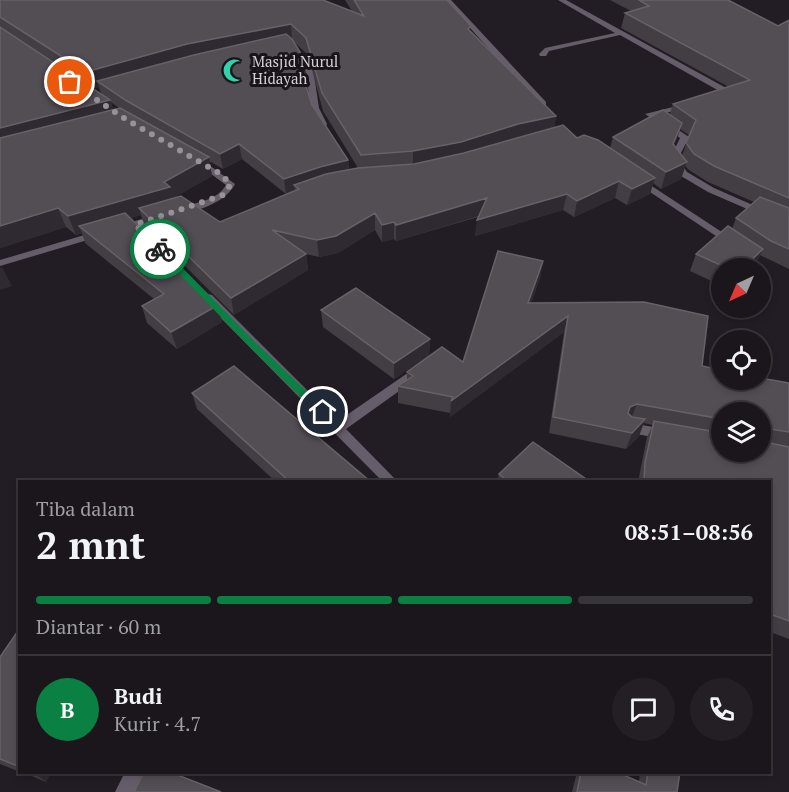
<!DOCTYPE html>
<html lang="id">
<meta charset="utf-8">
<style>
:root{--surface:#1a161b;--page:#231f24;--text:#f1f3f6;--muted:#9f9fa3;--line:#38353a;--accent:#0b8043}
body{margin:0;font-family:"PT Serif",serif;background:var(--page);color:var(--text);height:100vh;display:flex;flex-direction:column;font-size:22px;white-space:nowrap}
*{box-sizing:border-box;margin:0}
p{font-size:20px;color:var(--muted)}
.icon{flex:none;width:33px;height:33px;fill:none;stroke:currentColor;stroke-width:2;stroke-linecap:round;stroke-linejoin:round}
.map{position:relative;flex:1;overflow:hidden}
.drawer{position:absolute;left:18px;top:480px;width:753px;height:294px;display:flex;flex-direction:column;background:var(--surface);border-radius:0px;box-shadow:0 3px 9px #0003,0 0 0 2px var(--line)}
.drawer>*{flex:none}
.needle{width:39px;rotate:224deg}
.tools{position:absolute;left:711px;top:258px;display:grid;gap:12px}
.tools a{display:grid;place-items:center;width:60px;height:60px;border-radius:50%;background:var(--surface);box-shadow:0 3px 9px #0003,0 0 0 2px var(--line);font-size:30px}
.pin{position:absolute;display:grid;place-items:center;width:51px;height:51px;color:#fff;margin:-26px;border:3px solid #fff;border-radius:50%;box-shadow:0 2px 6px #0007}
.courier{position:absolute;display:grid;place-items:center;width:60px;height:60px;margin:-30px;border:4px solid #0b8043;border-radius:50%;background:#fff;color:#222;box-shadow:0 2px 8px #0007}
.headline em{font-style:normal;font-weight:700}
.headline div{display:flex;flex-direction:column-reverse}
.headline{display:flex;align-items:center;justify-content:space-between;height:102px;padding:0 18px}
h1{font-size:39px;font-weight:700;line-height:45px}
.bar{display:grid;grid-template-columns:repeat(4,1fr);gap:9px 6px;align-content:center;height:72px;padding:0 18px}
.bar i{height:8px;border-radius:4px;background:var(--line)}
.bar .on{background:var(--accent)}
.bar p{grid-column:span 4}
.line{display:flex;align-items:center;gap:15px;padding:0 18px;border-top:2px solid var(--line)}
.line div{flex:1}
.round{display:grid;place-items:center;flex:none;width:63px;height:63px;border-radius:32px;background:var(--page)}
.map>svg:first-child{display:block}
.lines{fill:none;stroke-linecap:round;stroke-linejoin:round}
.lane{fill:#665d6a;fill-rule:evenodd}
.street{fill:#665d6a;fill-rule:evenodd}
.wall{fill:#433d44;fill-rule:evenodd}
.shaded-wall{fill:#2f2a31}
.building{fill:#534d54;stroke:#676268;stroke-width:1.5}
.route{fill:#0b8043}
.done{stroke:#969297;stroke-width:6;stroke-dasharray:0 10.8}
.labels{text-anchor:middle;stroke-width:6;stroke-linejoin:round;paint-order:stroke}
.far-poi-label{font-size:15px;fill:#d4d1d5;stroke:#19141a;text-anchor:start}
</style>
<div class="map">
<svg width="789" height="792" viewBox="0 0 789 792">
<rect width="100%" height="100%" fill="#221d24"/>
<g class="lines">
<!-- lane -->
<path class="lane" d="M445,0H451L546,102V106H540Z
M558,0H566L728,89V94L720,101H714V97L721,92L620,35L549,51L546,56H540L539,54L545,48L615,33Z
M685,104L689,106L688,108L656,115L689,137L678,159L687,172L714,188L789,221V227L708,192L681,176L670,159L680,138L645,114Z"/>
<!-- street -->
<path class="street" d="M288,42H292L313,68L319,108L327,124L326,126H320L311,108L305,68L287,43Z
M198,157L235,184C227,201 196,214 178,212V208C194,203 217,201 226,185L195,162L194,160Z
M638,177L734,240V244H728L635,182L634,180Z
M159,214L164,217L162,219L121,231L116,228L118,226Z
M98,231L103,234L101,236L0,266V260Z
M208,294L212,295L338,421L415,368H423L425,371L423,374L346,429L398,482H383L204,301L203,298L204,295Z
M630,423L665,429L669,431L671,434L669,437L665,439L630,433L626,431L624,428L626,425Z
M125,772H143L134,792H115Z"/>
</g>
<!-- wall -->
<path class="wall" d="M0,0L352,11L345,0H447L470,32L556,116L554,128L577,138L610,148L613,137L670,114L673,104L729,87L621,28L625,13L631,11L610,0H728L778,26L789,20V269L760,255L755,266L752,268H722V286L690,271L696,254L732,229L736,218L754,202L708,182L689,170L685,166L681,179L661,189L653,183L650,194L627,205L615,198L574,217L563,210L475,236L478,217L396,241L394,239L382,242L375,230L338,253L319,257L306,254L308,270L234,315L144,225L141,215L131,218L218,305L222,322L177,349L147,323L142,306L154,299L85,243L82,233L76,235L66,227L0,248ZM294,42L308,55L323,111L358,168L349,169L348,160L312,105L306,86ZM99,87L101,94L93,89ZM111,102L119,108L113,109ZM680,129L689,135L682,156L674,146ZM242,159L286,194L295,191L220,222L173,198L212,176L209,161L223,169Z
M543,261L540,278L531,303L702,366L789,383V639L770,632V482H638L647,437L653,425L644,423L639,436L626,449L549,433L564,332L450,417V413L398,403V386L407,380V372L463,362ZM722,412H760L722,452Z
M321,310L430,339L429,355L394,379L323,327Z
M192,393L371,482H276L197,409Z
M499,474L586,479L585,482H497Z
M20,628V772L0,764V657Z
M22,772H51L46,782Z
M577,772H617L639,782L640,772H680L677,792H572Z
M729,772H741L737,776Z"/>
<!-- shaded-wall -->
<path class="shaded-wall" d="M291,24L292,40L97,81L99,87L91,90L86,72L187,44Z
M110,100L116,118L0,149V128Z
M556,116L553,134L413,170V151L518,124Z
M682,123L677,139L668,160L673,144Z
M239,144L242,159L223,169L220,154Z
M209,157L212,176L173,198L139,208L141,215L86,232L79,226L82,233L76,235L68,216L164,182Z
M348,160L349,176L294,185L295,191L286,194L284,179L320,167Z
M687,162L681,179L661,189L666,172Z
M655,178L650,194L627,205L632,189Z
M619,181L615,198L574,217L577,201Z
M567,194L563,210L475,236L477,220Z
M487,198L485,214L396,241V225Z
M58,208L66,227L0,248V226Z
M375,213V230L338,253L319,257L317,240Z
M394,222V239L382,242V225Z
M763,249L755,266L752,268H743Z
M306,254L308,270L234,315L231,298Z
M543,261L540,278L525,319L528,303Z
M2,267L12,286L0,290V268Z
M218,305L222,322L177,349L171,332Z
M568,316L564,332L450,417L451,401Z
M430,339L429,355L394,379V363Z
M637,404L630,421L624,424L630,407Z
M645,419L639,436L626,449L632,433Z
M33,772H51L46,782Z"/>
<!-- building -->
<path class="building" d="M0,0H323L364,16L354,0H447L471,26L468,29L556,116L518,124L461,142L413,151L361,155L322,93L306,38L291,24L187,44L86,72L0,17Z
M639,0H728L778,26L789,20V198L714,166L694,154L686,143L696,120L673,104L750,80L625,13L649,6Z
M0,27L110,100L0,128Z
M286,34L292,39L300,52L306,86L312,105L348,160L320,167L284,179L239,144L220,154L127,101L97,81L194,55Z
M120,108L209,157L164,182L170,187L68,216L58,208L0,226V138Z
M663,110L682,123L673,144L687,162L666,172L613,137Z
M563,125L577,138L584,135L598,140L655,178L632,189L619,181L577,201L567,194L477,220L487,198L396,225L394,222L382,225L375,213L336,236L317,240L272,230L306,254L231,298L139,208L181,196L220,222L299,189L294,185L326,174L358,168L414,164L464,153Z
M760,197L789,208V249L771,241L736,218Z
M125,213L218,305L171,332L142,306L164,294L79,226Z
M728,226L763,249L743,268H727L696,254Z
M498,251L543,261L528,303L644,302L708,316L702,366L722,370V380H760V378L789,383V432L771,429L768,434H762L765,442L789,447V621L770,614V482H644L645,462L654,421L722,433V452H760V412H722V419L637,404L630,407L628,413L632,417L645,419L632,433L553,417L568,316L451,401L453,397L398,386L413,376L407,372L442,347L463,362Z
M356,288L430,339L394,363L321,310Z
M234,366L371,482H290L192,393Z
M533,442L586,479L584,482H509L499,474Z
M20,628V767L0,759V657Z
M144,772H170L221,792H134Z
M581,772H617L646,785L648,772H680L677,792H577Z"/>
<!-- route -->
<path class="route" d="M157,248H163L256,343L326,410V415H319L250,347L157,251Z"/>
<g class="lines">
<!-- done -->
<path class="done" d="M70,82L127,120L219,173L231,184L223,195L135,225L160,249"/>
</g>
<!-- icons -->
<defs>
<symbol id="mosque-bare" viewBox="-9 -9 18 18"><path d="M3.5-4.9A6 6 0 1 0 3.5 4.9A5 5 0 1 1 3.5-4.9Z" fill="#2ed4aa" stroke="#19141a" stroke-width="2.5" paint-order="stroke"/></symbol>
</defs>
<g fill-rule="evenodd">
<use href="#mosque-bare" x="218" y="54" width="33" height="33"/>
</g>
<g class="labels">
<!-- far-poi labels -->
<g class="far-poi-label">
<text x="252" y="67">Masjid Nurul<tspan x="252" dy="17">Hidayah</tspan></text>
</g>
</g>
</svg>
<div class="tools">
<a><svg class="needle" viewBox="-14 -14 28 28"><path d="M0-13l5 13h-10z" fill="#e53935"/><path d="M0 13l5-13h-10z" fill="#9f9fa3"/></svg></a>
<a><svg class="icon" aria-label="locate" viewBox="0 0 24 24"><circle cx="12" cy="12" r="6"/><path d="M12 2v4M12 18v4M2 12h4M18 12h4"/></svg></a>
<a><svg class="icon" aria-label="layers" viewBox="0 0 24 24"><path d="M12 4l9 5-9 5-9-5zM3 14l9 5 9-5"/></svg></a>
</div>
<div class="pin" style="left:70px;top:82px;background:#ea580c"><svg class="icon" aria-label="bag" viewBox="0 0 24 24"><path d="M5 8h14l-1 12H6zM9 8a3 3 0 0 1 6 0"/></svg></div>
<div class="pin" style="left:323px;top:412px;background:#1f2937"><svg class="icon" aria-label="home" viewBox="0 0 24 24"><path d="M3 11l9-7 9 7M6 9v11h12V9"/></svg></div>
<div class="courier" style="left:160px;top:249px"><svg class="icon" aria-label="bike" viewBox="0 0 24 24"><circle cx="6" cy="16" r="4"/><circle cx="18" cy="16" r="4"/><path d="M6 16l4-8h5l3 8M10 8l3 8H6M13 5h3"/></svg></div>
<section class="drawer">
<div class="headline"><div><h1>2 mnt</h1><p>Tiba dalam</p></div><em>08:51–08:56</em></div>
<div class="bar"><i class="on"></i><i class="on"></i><i class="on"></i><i></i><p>Diantar · 60 m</p></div>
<div class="line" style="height:108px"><b class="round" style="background:var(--accent);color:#fff">B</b><div><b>Budi</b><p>Kurir · 4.7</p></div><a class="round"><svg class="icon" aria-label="chat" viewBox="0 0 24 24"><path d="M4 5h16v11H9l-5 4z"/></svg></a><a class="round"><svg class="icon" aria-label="phone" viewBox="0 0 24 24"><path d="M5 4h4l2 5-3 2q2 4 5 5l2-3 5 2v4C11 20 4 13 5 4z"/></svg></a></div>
</section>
</div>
